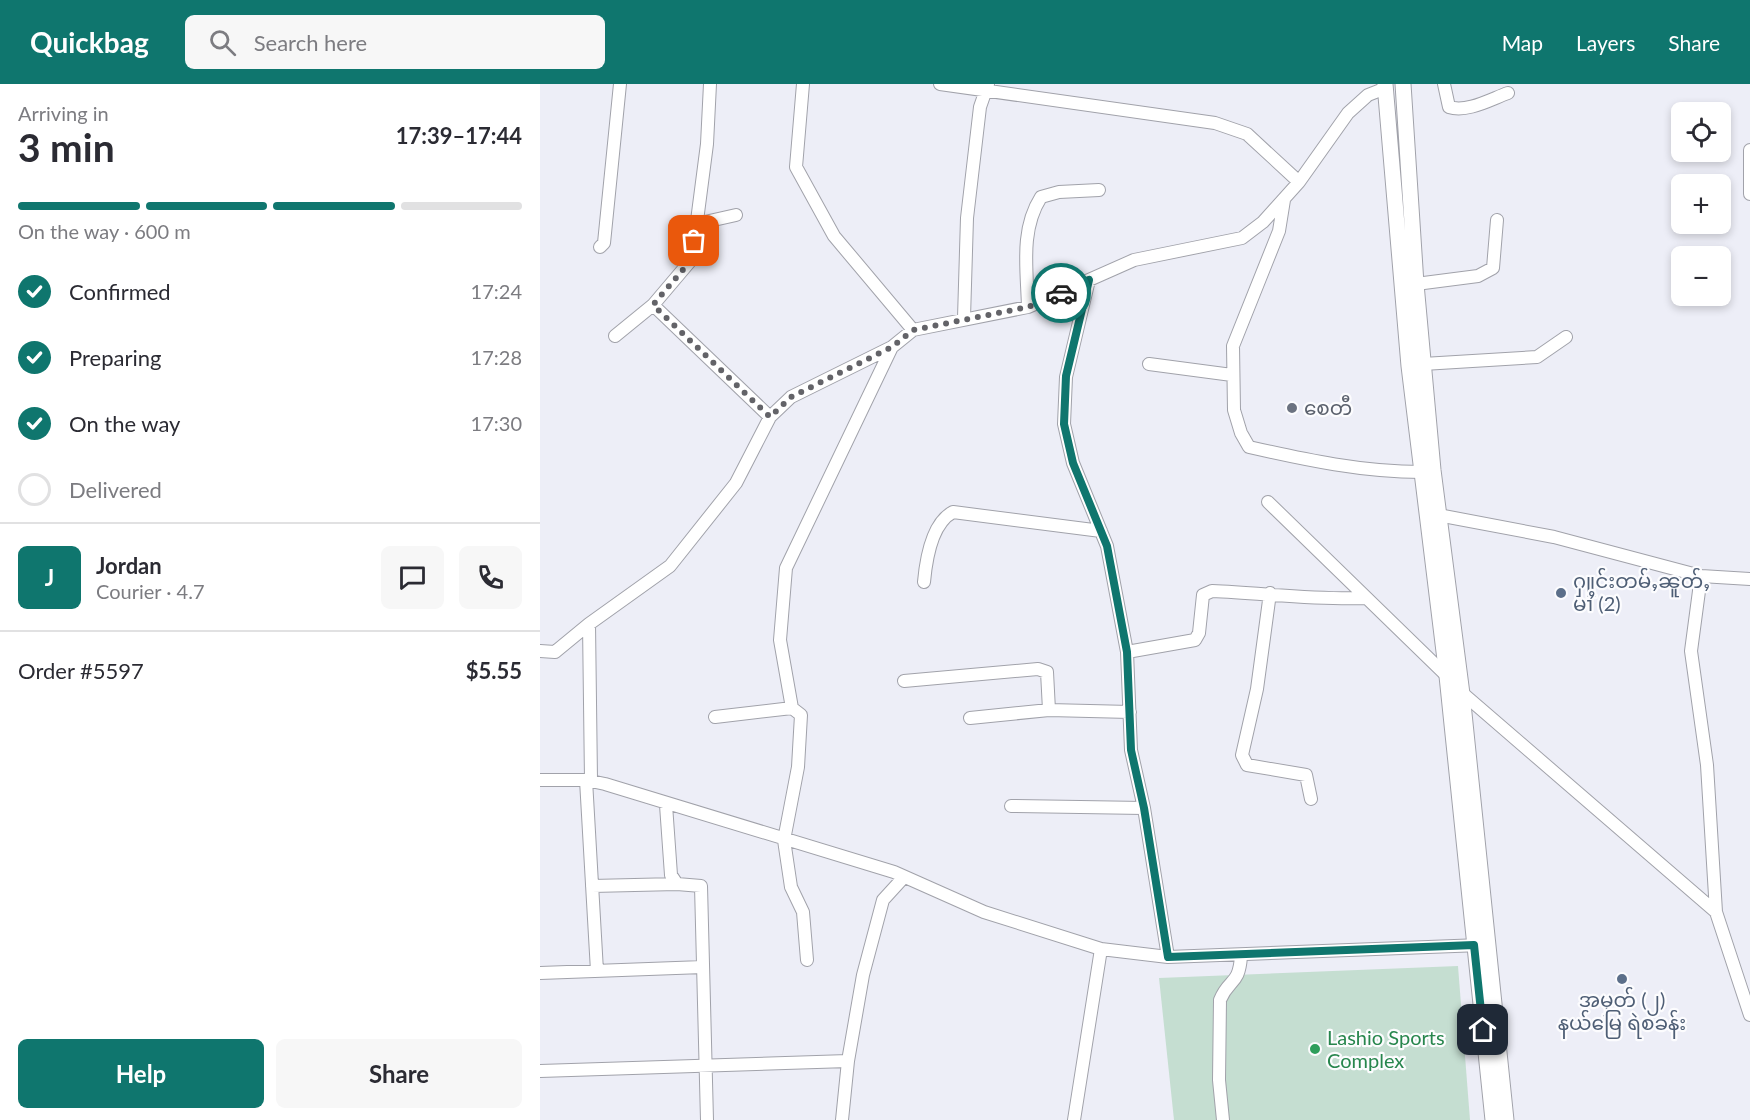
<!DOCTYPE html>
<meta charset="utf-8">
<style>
:root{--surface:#fff;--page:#f7f7f7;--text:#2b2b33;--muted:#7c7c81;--line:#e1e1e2;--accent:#0f766e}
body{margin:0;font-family:Lato,"Noto Sans Myanmar",sans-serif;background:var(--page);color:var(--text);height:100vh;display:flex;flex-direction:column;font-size:22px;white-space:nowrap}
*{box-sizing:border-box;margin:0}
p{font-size:20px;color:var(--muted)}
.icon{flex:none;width:33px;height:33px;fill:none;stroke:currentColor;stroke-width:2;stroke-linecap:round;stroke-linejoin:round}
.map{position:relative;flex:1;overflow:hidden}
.details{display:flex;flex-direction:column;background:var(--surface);width:540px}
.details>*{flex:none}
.buttons{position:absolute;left:1131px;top:18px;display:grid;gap:12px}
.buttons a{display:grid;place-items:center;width:60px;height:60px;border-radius:9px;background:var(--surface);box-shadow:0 3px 9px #0003;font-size:30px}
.pin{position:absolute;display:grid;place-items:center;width:51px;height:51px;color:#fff;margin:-26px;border-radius:12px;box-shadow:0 3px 9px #0006}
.courier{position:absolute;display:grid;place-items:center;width:60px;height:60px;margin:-30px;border:4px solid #0f766e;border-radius:50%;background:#fff;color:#222;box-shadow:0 2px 8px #0007}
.head em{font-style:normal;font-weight:700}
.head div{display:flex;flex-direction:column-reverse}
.head{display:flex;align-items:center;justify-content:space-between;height:102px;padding:0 18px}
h1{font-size:39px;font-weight:700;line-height:45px}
.bar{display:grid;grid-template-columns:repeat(4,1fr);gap:9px 6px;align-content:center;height:72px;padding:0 18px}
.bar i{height:8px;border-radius:4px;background:var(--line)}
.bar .selected{background:var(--accent)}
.bar p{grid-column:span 4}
.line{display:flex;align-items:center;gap:15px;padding:0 18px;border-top:2px solid var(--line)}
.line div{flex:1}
.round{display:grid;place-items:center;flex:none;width:63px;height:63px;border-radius:9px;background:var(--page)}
ol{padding:0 18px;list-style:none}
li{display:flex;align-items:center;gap:18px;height:66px}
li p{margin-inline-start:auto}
li .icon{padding:6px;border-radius:50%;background:var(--accent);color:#fff;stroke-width:4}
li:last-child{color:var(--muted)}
li i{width:33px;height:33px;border:3px solid var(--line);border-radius:50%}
.cta{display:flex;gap:12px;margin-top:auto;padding:12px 18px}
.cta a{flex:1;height:69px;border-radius:9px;background:var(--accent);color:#fff;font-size:24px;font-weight:700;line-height:69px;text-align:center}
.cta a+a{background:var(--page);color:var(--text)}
header{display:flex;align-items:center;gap:36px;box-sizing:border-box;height:84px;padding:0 30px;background:var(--accent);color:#fff}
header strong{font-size:28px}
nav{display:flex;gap:33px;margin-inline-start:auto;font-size:21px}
.search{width:420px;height:54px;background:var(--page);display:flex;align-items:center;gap:15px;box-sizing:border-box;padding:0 21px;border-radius:9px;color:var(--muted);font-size:22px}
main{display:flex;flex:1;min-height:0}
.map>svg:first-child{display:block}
.green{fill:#c5ded1}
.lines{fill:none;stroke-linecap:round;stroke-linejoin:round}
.minor-casing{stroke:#a1a2aa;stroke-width:14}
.major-casing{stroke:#a1a2aa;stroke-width:17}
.minor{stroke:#fff;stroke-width:12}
.major{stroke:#fff;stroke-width:15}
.done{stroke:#636368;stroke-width:6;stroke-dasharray:0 10.8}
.route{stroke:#0f766e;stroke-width:8}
.worship-dot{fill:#6b7280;stroke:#fcfcfe;stroke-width:2}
.service-dot{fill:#5c6f8a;stroke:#fcfcfe;stroke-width:2}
.leisure-dot{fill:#2e9e5b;stroke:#fcfcfe;stroke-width:2}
.labels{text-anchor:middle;stroke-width:4.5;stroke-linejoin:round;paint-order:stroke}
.worship-label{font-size:20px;fill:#5b616d;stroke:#fcfcfe;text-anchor:start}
.service-label{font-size:20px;fill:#4e5e75;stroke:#fcfcfe;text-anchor:start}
.leisure-label{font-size:20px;fill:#27864d;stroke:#fcfcfe;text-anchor:start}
</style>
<header>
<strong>Quickbag</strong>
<div class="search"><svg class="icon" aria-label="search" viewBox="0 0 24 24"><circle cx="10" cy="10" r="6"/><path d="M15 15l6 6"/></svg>Search here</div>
<nav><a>Map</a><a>Layers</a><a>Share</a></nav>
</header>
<main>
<section class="details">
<div class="head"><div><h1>3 min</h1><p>Arriving in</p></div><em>17:39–17:44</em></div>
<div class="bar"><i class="selected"></i><i class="selected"></i><i class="selected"></i><i></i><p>On the way · 600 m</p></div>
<ol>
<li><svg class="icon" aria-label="check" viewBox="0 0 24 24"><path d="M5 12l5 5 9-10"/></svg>Confirmed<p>17:24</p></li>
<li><svg class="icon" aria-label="check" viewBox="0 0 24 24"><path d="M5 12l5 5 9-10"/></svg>Preparing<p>17:28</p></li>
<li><svg class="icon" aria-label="check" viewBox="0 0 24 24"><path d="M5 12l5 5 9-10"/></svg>On the way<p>17:30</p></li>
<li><i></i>Delivered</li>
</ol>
<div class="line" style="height:108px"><b class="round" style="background:var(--accent);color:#fff">J</b><div><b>Jordan</b><p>Courier · 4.7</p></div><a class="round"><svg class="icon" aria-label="chat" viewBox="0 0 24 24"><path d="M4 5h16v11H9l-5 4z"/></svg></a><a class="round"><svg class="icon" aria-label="phone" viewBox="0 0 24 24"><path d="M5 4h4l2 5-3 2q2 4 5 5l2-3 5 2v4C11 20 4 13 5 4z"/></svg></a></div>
<div class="line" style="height:78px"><div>Order #5597</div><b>$5.55</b></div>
<div class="cta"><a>Help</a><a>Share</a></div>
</section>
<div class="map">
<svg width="1210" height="1036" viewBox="0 0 1210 1036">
<rect width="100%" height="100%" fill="#edeef7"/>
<!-- green -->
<path class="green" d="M918,882L930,1036H634L619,894Z"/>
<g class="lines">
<defs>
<path id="minor" d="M263,0L256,83L294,152L373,246
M400,0L675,39L707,50L759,98
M904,0L909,23C927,29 951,15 968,9
M1210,66V110
M744,116L739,147L693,262L694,326L701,349L709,363C766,376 823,388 882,388
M156,140L196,131
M60,163L64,159L80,0
M549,196L526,293L524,340L533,379L567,462L587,568L591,666L604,724L628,873
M876,200L938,192L953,184L957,136
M113,221L230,333
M488,223C487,185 480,146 501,113L519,108L559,106
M424,234L427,134L440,23L448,0
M75,252L113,221L152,175L167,60L170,0
M609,280L692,291
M883,280L997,273L1026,253
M728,418L909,594
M898,431L1014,453L1161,492L1210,495
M1161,492L1151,567L1167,681L1176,828L1210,931
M384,498C386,476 392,439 413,428L561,447
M730,509L717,605L702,671L707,681L766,691L771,715
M49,540L51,696
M0,567L15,568L49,540L130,482L196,399L230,333L251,313L352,263L373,246L488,223L594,176L702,154L723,138L759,98L808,29L828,11L846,4
M587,568L655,556L659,549L663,511L672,507C723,509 773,516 825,514
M364,597L498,585L507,588L509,626L590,628
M920,607L1176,828
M175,633L252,624
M430,634L509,626
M0,696H46L65,700L354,788L444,828L561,865L628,873L941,861
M46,696L57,887
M126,721L131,791L137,800L161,802L167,1036
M471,722L604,724
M52,802L137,800
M267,876L263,828L251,803L244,756L258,683L261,631L252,624L240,556L246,484L352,263
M0,889L163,883
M0,987L308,977
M302,1036L308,977L323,891L343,816L364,793
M534,1036L561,865
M683,1036L679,996L680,916C689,894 699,902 701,872"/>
<path id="major" d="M845,0L869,282L907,592L953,1036
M863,0L876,200L893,386L922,610L966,1036"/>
</defs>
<!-- minor casing -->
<use href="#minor" class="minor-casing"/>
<!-- major casing -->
<use href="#major" class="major-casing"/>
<!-- minor -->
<use href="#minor" class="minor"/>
<!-- major -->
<use href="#major" class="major"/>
</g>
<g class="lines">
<!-- done -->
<path class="done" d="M154,157L152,175L113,221L230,333L251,313L352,263L373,246L488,223L521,209"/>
<!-- route -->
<path class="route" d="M521,209L549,196L526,292L524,340L533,379L567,462L587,568L591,666L604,724L628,873L934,861L943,946"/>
</g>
<!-- markers -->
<circle class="worship-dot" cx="752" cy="324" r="6"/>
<g class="service-dot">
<circle cx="1021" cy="509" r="6"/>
<circle cx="1082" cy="895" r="6"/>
</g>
<circle class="leisure-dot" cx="775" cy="965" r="6"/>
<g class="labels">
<!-- worship labels -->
<g class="worship-label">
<text x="764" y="331">စေတီ</text>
</g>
<!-- service labels -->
<g class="service-label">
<text x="1033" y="504">ႁူင်းတမ်ႇၼူတ်ႇ<tspan x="1033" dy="23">မၢႆ (2)</tspan></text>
<text x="1082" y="923" text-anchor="middle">အမှတ် (၂)<tspan x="1082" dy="23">နယ်မြေ ရဲစခန်း</tspan></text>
</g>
<!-- leisure labels -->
<g class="leisure-label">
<text x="787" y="961">Lashio Sports<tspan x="787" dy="23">Complex</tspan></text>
</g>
</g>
</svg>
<div class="buttons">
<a><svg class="icon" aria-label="locate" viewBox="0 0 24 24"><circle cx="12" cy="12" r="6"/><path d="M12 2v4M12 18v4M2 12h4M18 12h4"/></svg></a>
<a>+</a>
<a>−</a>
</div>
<div class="pin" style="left:154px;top:157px;background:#ea580c"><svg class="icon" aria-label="bag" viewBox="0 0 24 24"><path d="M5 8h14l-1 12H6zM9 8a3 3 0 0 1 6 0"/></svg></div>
<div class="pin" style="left:943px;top:946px;background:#1f2937"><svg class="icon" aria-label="home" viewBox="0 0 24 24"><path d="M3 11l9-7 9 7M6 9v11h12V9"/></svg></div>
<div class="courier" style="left:521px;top:209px"><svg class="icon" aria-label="car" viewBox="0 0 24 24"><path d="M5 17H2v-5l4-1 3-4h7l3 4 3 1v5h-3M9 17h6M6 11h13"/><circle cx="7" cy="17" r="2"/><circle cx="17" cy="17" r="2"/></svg></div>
</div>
</main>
